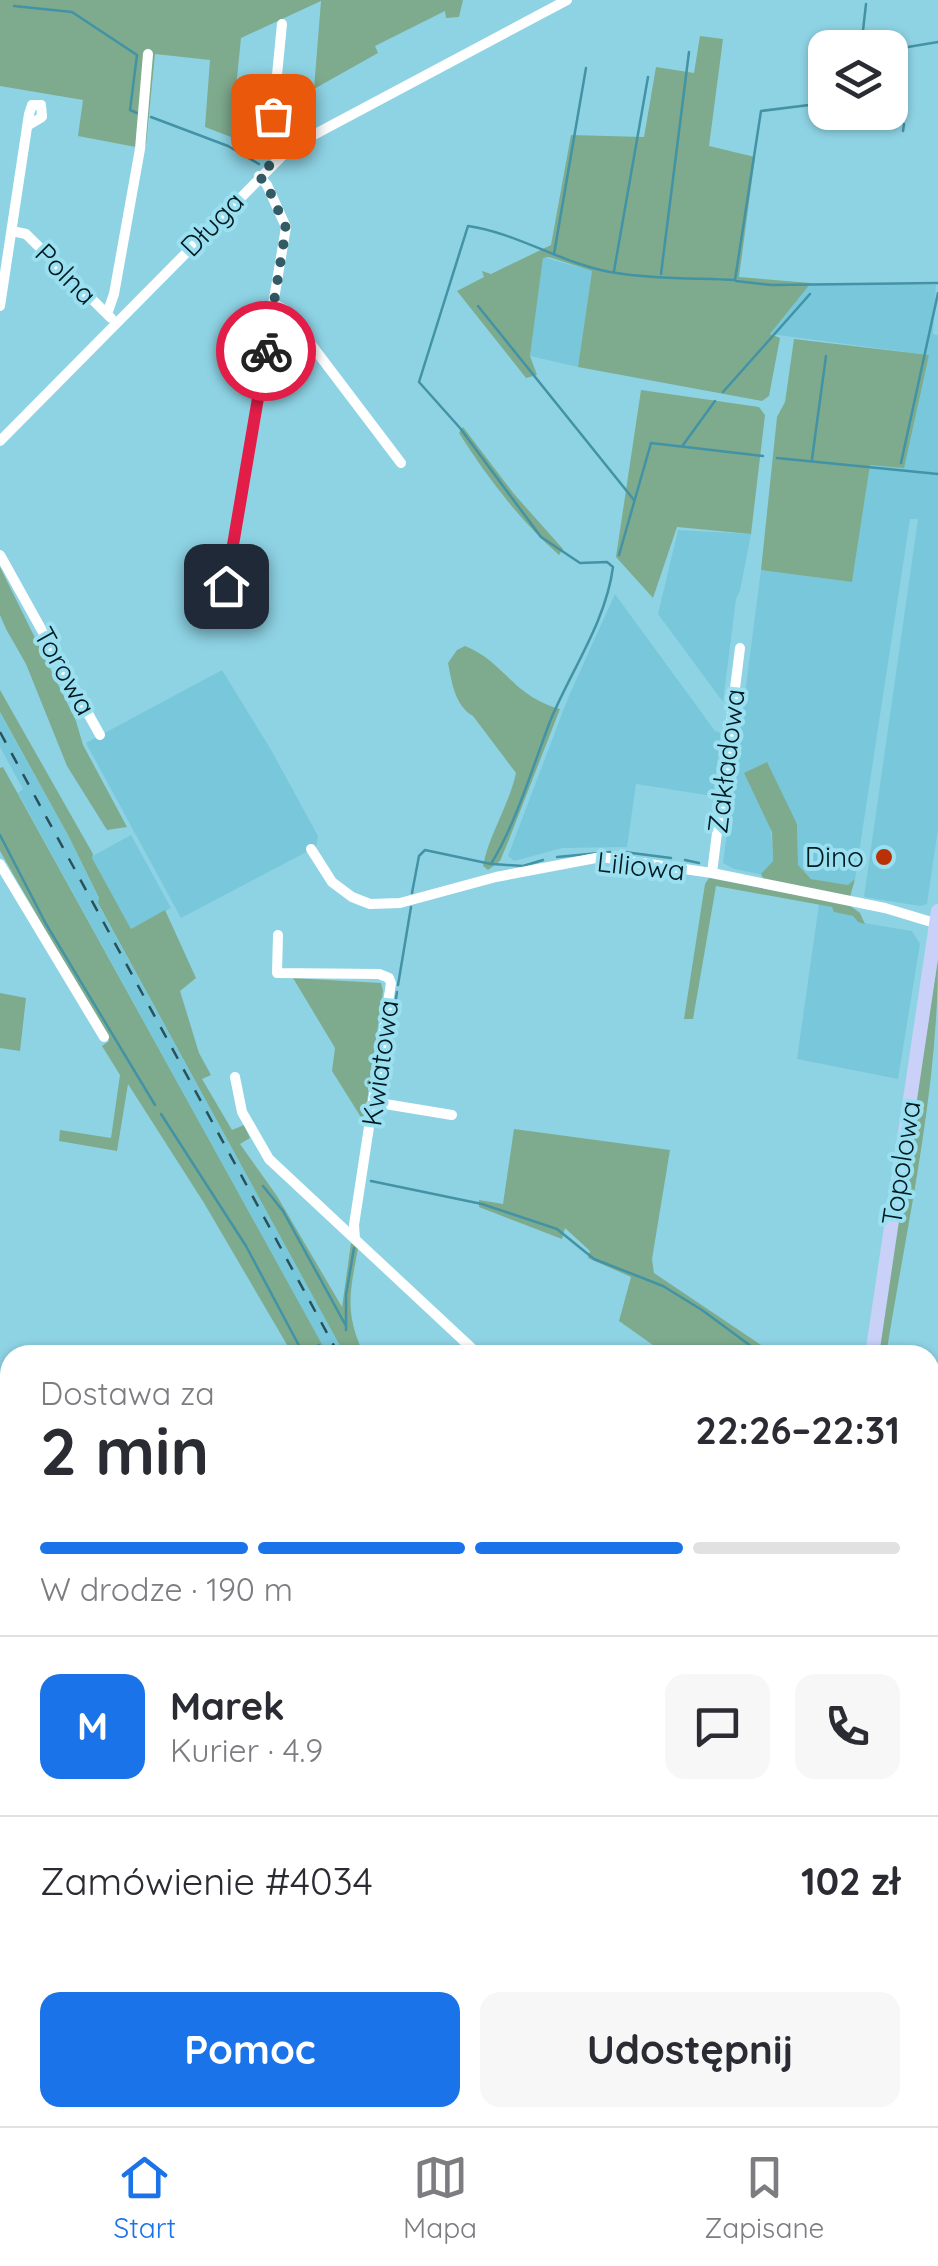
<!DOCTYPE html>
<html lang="pl">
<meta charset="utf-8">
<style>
:root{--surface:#fff;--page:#f7f7f7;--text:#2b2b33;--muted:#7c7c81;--line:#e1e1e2;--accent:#1a73e8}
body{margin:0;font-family:Quicksand,sans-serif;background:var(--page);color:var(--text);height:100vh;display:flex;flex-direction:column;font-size:38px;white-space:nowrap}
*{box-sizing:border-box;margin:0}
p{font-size:32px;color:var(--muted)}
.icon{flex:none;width:55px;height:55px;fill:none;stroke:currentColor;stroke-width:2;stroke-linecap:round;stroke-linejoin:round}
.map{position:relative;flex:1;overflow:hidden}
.sheet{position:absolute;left:0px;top:1345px;width:940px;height:782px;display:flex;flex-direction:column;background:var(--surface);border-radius:30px 30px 0 0;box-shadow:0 2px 8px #0004}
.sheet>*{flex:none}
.tools{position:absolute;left:808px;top:30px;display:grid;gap:20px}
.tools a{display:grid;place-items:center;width:100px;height:100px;border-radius:20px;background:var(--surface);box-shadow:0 2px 8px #0004;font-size:50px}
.pin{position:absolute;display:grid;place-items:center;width:85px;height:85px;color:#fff;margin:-42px;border-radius:20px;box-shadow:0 5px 15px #0006}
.courier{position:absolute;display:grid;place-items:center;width:100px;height:100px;margin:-50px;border:8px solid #e11d48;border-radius:50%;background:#fff;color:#222;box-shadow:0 2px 12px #0007}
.summary em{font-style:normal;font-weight:800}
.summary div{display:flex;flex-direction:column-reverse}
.summary{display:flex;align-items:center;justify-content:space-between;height:170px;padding:0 40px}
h1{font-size:65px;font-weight:800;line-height:75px}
.bar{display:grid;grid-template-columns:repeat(4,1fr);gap:15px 10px;align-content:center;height:120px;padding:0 40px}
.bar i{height:12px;border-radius:8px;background:var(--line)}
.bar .active{background:var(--accent)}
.bar p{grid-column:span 4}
.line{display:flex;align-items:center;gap:25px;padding:0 40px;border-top:2px solid var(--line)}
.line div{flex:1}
.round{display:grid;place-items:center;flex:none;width:105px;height:105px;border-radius:20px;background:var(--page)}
.button{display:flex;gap:20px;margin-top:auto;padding:20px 40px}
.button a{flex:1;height:115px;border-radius:20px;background:var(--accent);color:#fff;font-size:40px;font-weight:800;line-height:115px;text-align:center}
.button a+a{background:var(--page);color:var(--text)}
.dock{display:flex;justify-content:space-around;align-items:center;height:140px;border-top:2px solid var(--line);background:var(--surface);font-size:28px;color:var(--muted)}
.dock a{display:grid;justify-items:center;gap:5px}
.dock .active{color:var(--accent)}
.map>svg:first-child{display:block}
.built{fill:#79c7db}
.green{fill:#7eab8d}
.water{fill:#4293a5}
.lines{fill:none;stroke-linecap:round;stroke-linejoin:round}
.stream{stroke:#4293a5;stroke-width:2.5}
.minor{stroke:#fff;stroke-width:10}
.major{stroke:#c9d1f9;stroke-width:14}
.rail{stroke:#2a515a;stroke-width:2.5;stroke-dasharray:12 12;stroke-linecap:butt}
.done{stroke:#325b65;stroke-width:10;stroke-dasharray:0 18}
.route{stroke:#e11d48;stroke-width:12}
.poi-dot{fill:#ba3105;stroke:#9ae0f1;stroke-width:4}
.labels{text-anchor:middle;stroke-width:8;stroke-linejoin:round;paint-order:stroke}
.street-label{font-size:28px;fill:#001a20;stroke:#9ae0f1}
.poi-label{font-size:28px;fill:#001a20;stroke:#9ae0f1;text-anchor:end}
</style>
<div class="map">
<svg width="938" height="2126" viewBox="0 0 938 2126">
<rect width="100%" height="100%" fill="#8ed3e4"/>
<!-- built -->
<path class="built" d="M543,257L592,271L578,367L530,356Z
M811,283L936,285L933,334L938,335V829L927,904L920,906L864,897L918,519H910L855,879L848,885L811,879L798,865L797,823L744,773L771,829L773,861L764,875L734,869L723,863L761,570L852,582L870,465L929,355L770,334Z
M678,530L751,534L740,591L736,599L723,702L658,614Z
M615,594L715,731L721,733L713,796L636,784L627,847L562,848L514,861L508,856L568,698Z
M222,670L270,748L318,836L316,847L181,918L86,743Z
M0,713L68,835L99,899L98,904L345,1355H328L18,793L23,789L0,747Z
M131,835L171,908L131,929L91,857Z
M819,904L832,907L834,912L853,916L858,922L912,931L920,944L898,1079L797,1059Z"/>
<!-- green -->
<path class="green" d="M0,0H463L459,17L446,18L445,11L375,46L378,53L314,89L321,1L241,38L231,137L205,127L210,60L155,54L146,144L136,147L78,136L83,100L0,86Z
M700,36L723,39L709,146L755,157L739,277L811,283L770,334L780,338L769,396L762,401L578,367L592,271L549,257L543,258L530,356L537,375L526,378L457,291L484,277L482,271L491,274L551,245L571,135L644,137L656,67L694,73Z
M794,339L929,355L904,468L870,465L852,582L761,570L777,417L785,402Z
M641,390L759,407L765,415L751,534L677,527L653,598L616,557Z
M463,427L514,494L563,549L559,555C520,521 487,477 459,433Z
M0,567L76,721L83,745L127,827L107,830L67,766L26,664L6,629L0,615Z
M465,646C505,662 511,695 560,709L508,842L500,861L488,870L483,866C489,834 509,805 516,773L473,716C455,706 452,683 448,663L457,650Z
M0,690L93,854L92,858L131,929L165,910L196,978L180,991L199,1053L211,1075L202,1079L232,1130L244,1125L250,1138L240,1144L277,1196L342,1307L351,1243L358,1248C350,1293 344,1311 364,1355H345L98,903L99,898L68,835L0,712Z
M767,762L797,824L798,865L811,879L848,885L855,879L850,897L764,880L761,874L773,861L772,832L744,773Z
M3,767L328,1355H293L204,1203L128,1084L117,1151L59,1141L60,1130L111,1138L120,1075L102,1046L109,1041L0,851V768Z
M709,878L849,905L860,913L865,924L858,922L853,916L834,912L832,907L716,886L693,1019H684L705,884Z
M938,959C938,1091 907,1224 886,1355H876Z
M293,978L381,983L383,991L364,1122L332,1071L335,1048Z
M0,993L26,998L20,1051L0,1048Z
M514,1129L670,1150L652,1259L654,1273L776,1355H667L619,1321L631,1277L588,1258L590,1251L565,1228L562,1239L479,1207V1200L503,1204Z
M0,1589L10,1591V2118H886L889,2126H0Z
M930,1686L938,1689V2126H907L902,2118H930Z"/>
<!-- water -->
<path class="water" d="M930,1505L938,1507V1631L930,1633Z"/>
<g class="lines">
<!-- stream -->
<path class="stream" d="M14,6L72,12L137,55L130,110L137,113
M861,48L866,4
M890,50L938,42
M901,109L904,57
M151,117L228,146L259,164
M903,131L904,124
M554,254L586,68
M614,271L648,77
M661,274L689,52
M736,281L771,285L938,283
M478,306L634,500
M723,392L810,294
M683,445L715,401
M777,458L938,474
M812,459L826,356
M901,463L938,293
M619,555L651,443L763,456
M0,835L46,924L155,1105
M624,852L671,858
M557,857L610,852
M685,860L699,863
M493,864L523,866L543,860
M412,893L419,856L425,850L491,864C518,819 532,768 551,719C572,669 606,621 613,567L607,562L580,563L541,537L460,428L419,382L468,226C517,233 561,263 610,272C650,279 694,278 735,280L761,111L825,103
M398,985L411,907
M391,1031L397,992
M384,1072L390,1039
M161,1114L246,1246L304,1355
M371,1181L482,1204L557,1229L594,1259L663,1286L702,1310L763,1355
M263,1186L283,1211L346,1326
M346,1330V1295L354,1248
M305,1355L319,1345
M930,1481L938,1489
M0,1936L10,1933
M311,2118L315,2126"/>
<!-- minor -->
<path class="minor" d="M277,159L270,146L282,24
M12,231L26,234L111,318
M274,304L285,310L401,463
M0,306L29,114L32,105H41L42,117L27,126
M107,314L114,294L140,149L148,54
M0,441L291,147L567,0
M0,555L100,735
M226,586L286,227L267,185L259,176
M311,849L332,882L352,897L370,904L400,903L496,877L601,857L712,873L885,908L938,924
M0,864L104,1037
M712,873L740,648
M278,935L277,973L379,974L389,978L391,983L354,1225L355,1239
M235,1077L242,1112L269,1159L479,1355
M373,1102L452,1115"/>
<!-- major -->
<path class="major" d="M872,1355L938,911
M896,2118L901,2126"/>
<!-- rail -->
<path class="rail" d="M0,732L339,1355
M749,2118L754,2126"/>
</g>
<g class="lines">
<!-- done -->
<path class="done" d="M266,351L286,228L267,185L259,176L276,159L270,150L273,116"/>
<!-- route -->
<path class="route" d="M226,586L266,351"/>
</g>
<!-- markers -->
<circle class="poi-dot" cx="884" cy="857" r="10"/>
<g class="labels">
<!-- street labels -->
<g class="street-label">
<text transform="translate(212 224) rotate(-46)" y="10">Długa</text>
<text transform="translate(66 274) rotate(45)" y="10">Polna</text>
<text transform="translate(65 671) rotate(61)" y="10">Torowa</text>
<text transform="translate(726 761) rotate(-83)" y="10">Zakładowa</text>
<text transform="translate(641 866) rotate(6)" y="10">Liliowa</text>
<text transform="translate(380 1063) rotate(-82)" y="10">Kwiatowa</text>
<text transform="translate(901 1163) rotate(-81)" y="10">Topolowa</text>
</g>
<!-- poi labels -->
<g class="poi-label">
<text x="864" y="867">Dino</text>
</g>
</g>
</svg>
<div class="tools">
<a><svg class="icon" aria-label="layers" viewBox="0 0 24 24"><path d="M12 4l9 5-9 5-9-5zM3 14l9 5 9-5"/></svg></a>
</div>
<div class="pin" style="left:273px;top:116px;background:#ea580c"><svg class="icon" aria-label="bag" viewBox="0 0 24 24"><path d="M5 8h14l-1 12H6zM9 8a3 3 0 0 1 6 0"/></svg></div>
<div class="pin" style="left:226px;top:586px;background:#1f2937"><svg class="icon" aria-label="home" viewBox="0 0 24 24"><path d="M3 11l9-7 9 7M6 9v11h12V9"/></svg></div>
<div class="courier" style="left:266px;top:351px"><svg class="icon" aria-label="bike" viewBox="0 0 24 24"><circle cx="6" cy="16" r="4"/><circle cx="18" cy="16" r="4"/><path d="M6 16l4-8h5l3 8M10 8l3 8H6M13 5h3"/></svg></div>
<section class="sheet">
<div class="summary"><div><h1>2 min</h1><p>Dostawa za</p></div><em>22:26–22:31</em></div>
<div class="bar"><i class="active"></i><i class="active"></i><i class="active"></i><i></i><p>W drodze · 190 m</p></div>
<div class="line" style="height:180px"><b class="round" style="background:var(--accent);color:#fff">M</b><div><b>Marek</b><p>Kurier · 4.9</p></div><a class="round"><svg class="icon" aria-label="chat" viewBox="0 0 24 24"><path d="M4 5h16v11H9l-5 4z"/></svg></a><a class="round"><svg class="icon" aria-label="phone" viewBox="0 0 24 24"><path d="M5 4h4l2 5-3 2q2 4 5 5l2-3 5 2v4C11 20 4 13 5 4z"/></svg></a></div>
<div class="line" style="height:130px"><div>Zamówienie #4034</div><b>102 zł</b></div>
<div class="button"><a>Pomoc</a><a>Udostępnij</a></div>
</section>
</div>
<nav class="dock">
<a class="active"><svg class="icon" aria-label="home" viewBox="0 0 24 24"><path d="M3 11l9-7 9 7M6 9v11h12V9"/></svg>Start</a>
<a><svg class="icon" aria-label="map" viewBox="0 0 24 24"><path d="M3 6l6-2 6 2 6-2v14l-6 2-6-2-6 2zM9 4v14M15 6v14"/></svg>Mapa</a>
<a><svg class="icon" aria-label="saved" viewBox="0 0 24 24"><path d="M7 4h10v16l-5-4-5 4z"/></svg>Zapisane</a>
</nav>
